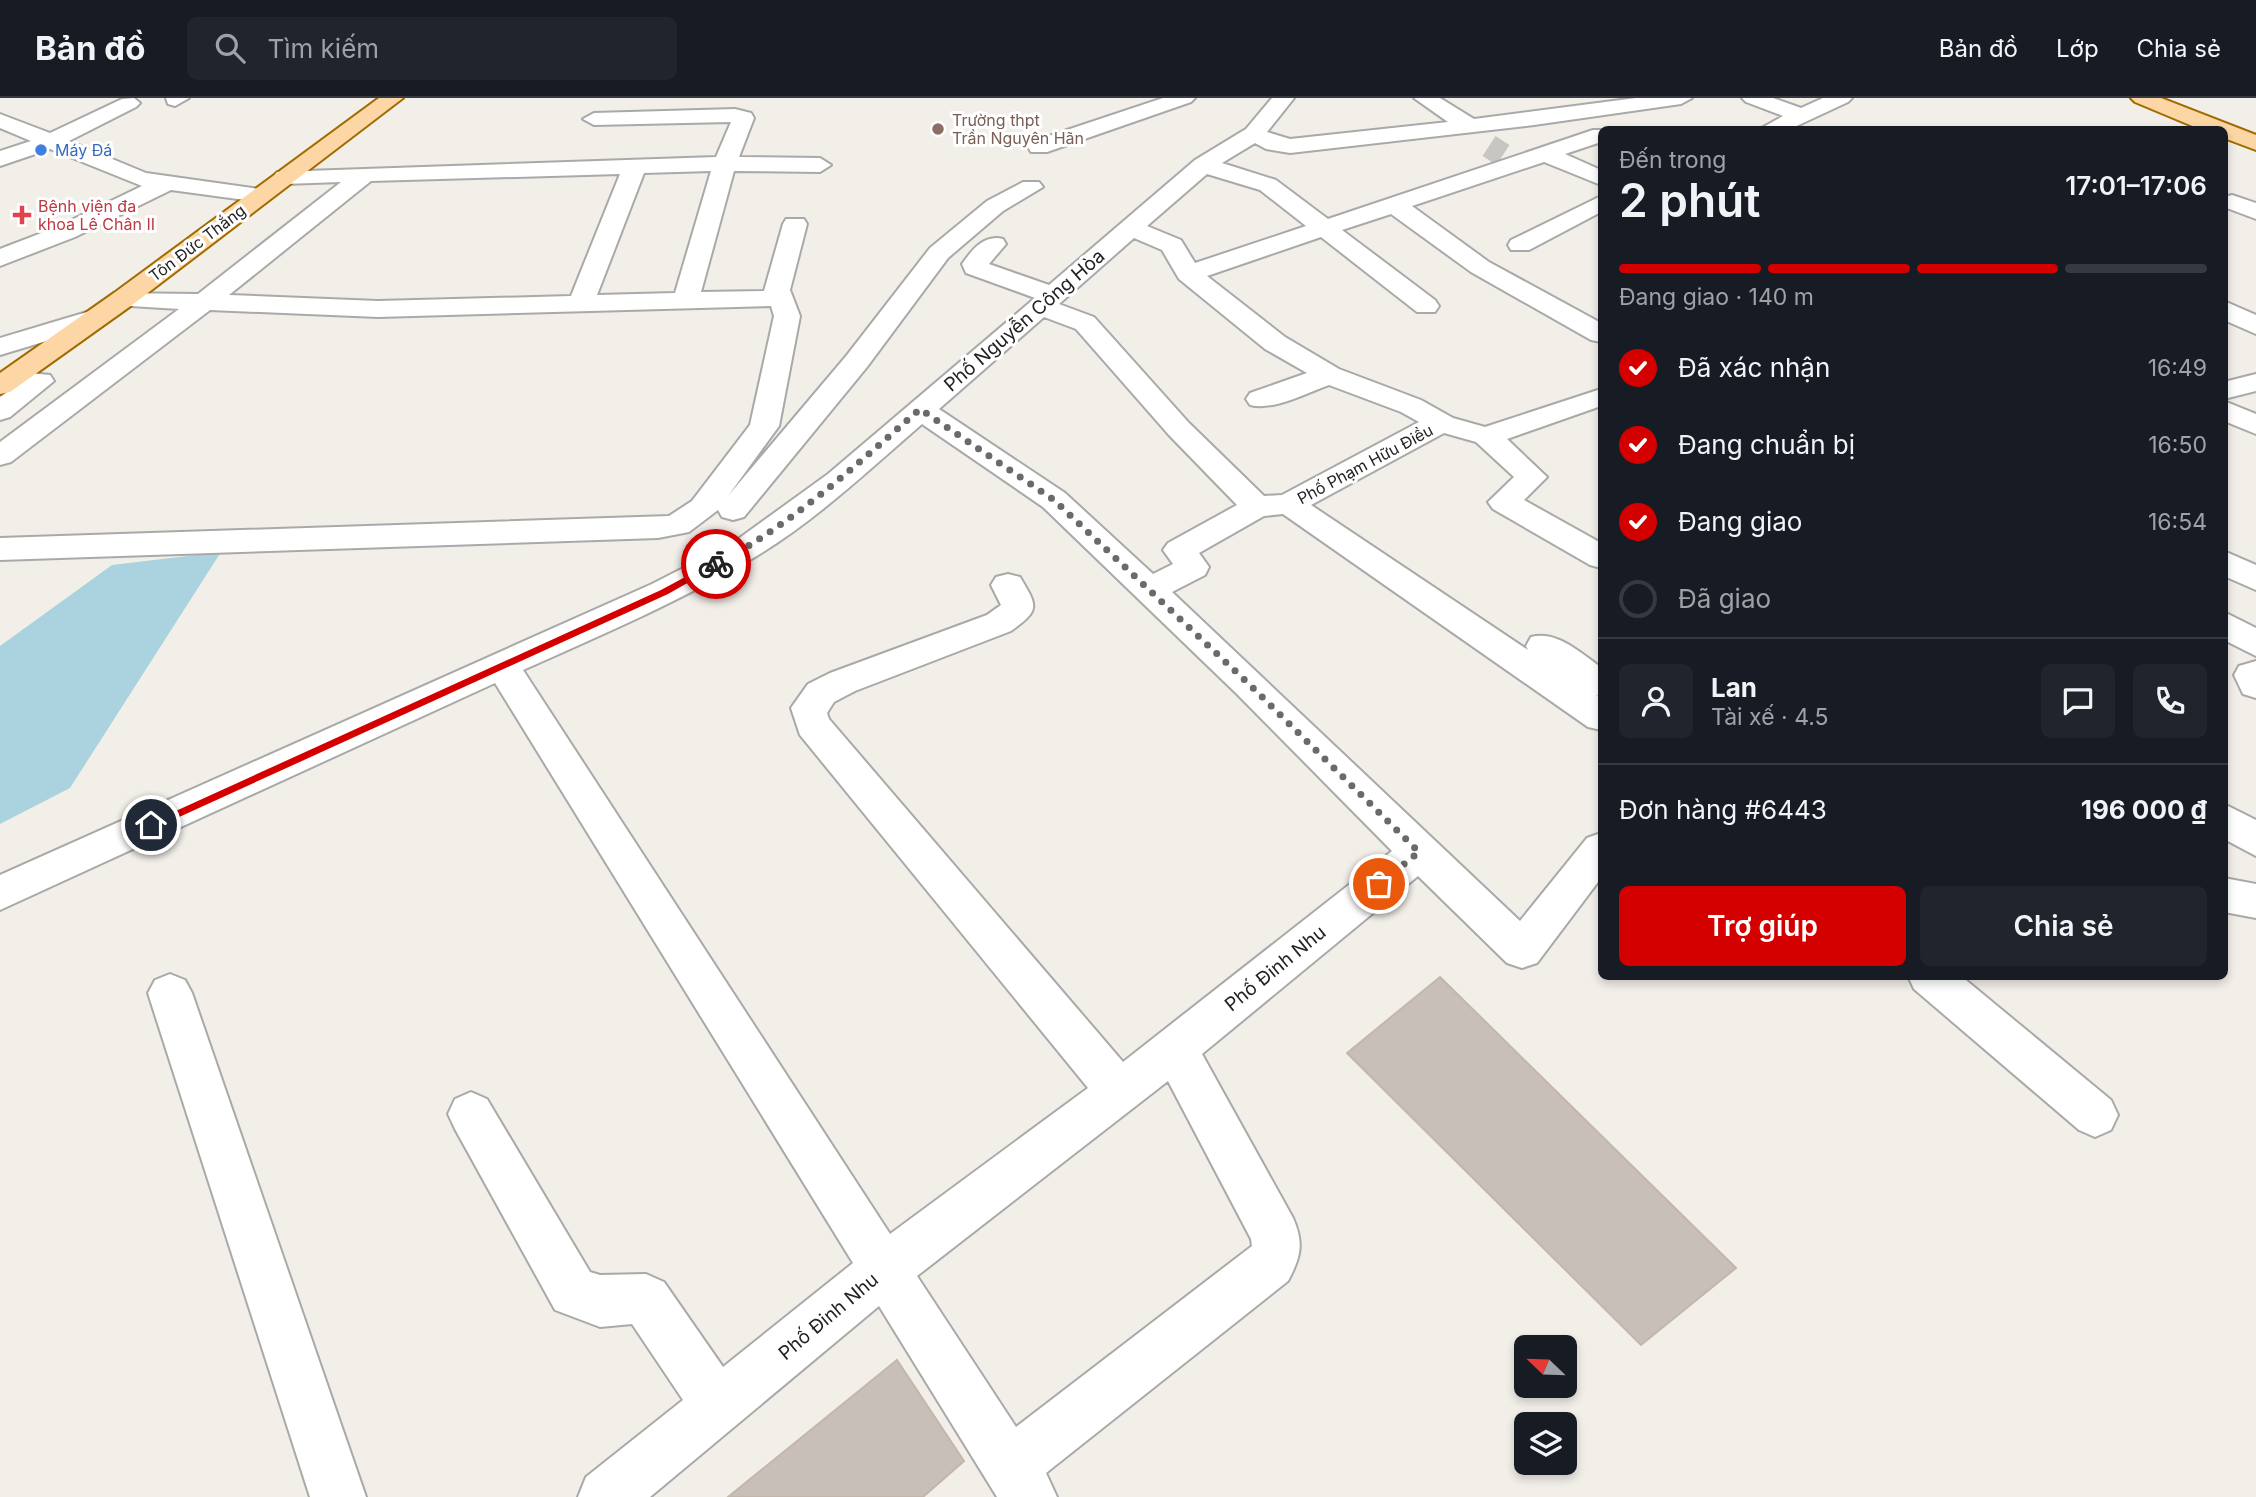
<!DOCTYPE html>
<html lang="vi">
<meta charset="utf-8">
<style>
:root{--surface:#171b24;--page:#20242c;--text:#f1f3f6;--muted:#9ea1a6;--line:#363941;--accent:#d40000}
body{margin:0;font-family:Inter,sans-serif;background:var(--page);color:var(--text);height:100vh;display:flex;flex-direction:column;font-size:26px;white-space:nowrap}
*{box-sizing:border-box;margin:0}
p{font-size:23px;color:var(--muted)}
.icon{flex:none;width:38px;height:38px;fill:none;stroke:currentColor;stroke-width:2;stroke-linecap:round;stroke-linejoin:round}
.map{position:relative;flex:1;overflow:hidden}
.panel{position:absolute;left:1598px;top:28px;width:630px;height:854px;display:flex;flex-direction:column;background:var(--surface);border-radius:10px;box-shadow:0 4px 10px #0003}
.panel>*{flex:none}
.needle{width:46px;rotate:293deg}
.controls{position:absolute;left:1514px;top:1237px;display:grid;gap:14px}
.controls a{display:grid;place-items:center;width:63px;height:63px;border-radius:10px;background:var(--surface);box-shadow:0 4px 10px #0003;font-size:35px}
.pin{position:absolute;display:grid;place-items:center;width:60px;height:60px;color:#fff;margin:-30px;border:4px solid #fff;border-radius:50%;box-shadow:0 2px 7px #0007}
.courier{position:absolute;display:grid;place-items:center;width:70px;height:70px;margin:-35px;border:5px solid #d40000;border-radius:50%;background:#fff;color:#222;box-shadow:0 2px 9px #0007}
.overview em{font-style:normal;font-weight:600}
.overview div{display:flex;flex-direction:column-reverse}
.overview{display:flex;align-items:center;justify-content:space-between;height:119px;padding:0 21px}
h1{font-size:46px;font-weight:600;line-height:52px}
.bar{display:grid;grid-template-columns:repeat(4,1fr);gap:10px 7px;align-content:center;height:84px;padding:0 21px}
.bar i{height:9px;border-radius:5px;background:var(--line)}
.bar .on{background:var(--accent)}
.bar p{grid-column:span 4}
.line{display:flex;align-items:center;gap:18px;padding:0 21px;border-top:2px solid var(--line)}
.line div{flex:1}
.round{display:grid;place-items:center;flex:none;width:74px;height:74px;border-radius:10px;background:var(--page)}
ol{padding:0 21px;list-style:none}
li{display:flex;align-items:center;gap:21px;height:77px}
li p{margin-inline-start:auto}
li .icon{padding:7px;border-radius:50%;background:var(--accent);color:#fff;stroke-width:4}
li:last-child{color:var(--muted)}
li i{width:38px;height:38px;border:4px solid var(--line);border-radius:50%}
.primary-button{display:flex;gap:14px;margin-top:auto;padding:14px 21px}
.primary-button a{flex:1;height:80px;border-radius:10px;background:var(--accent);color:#fff;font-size:28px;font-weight:600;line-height:80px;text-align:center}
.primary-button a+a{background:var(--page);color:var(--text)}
header{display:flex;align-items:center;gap:42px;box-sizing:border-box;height:98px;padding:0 35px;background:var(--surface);border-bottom:2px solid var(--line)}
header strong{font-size:33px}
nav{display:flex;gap:38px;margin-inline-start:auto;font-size:24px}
.search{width:490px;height:63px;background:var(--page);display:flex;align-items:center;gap:18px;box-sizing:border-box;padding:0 24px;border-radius:10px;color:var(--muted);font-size:26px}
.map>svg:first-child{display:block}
.water{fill:#aad3df}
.building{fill:#c7bfb8;stroke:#c4b6ab;stroke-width:2}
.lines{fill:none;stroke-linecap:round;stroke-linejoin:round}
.minor-tunnel{stroke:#c8c6c1;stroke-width:24;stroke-dasharray:24 12;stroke-linecap:butt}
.minor-casing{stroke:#a9a9a9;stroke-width:4}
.major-casing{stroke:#a06b00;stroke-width:4}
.minor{fill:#fff;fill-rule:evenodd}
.major{fill:#fcd6a4;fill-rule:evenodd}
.route{fill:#d40000}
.done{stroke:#6b6a68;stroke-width:7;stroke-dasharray:0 12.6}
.education-dot{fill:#8d6e63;stroke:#fff;stroke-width:2.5}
.shop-dot{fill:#3f7fe0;stroke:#fff;stroke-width:2.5}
.health-dot{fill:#e0444e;stroke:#fff;stroke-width:2.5}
.labels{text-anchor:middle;stroke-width:6;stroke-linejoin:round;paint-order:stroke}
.far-education-label{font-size:16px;fill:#785e54;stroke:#fff;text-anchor:start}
.far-shop-label{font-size:16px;fill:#366cbe;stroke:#fff;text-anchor:start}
.far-health-label{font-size:16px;fill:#be3a42;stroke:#fff;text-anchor:start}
.far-street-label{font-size:16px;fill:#222;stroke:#fff}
.street-label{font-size:19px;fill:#222;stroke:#fff}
</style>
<header>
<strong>Bản đồ</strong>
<div class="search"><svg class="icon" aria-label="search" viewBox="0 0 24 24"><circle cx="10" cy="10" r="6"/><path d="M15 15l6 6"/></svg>Tìm kiếm</div>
<nav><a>Bản đồ</a><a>Lớp</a><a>Chia sẻ</a></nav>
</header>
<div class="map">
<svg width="2256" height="1399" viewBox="0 0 2256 1399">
<rect width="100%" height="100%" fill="#f2efe9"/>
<!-- water -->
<path class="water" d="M221,454L70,690L0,726V548L112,467Z"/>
<!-- building -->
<path class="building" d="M1440,879L1736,1170L1641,1247L1347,955Z
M897,1262L964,1363L923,1399H728Z"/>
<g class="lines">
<!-- minor-tunnel -->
<path class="minor-tunnel" d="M1489,48L1503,57"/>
<defs>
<path id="minor" d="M134,0L140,5L136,9L69,43L146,75L267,92L271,97L267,102L259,104L171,92L75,139L0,168V151L57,129L142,88L50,51L0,68V53L31,43L0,30V16L50,35L122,1Z
M166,0H189L175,8L168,6Z
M1163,0H1195L1191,4L1047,54H1031L1028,49L1031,44Z
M1272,0H1294L1267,34L1290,41L1448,24L1414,0H1440L1474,21L1636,0H1692L1681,6L1534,27L1290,55L1266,51L1255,45L1222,65L1276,82L1328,121L1593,32H1605H1601V44L1565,56L1601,72V87L1544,64L1412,108L1489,164L1601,225V244L1591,242L1471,174L1391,116L1342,132L1435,202L1439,208L1435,214H1417L1321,139L1207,178L1285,239L1339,271L1421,302L1453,320L1485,329L1601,291V308L1507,341L1547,379L1524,402L1601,445V470L1590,467L1493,411L1488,404L1514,379L1476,344L1444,335L1311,407L1528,552L1526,548L1531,539C1557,532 1580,555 1601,569V599L1596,597L1601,601V632L1588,629L1283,416L1264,418L1199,455L1209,469L1205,477L1172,494L1520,823L1587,740L1601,735V780L1537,865L1522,870L1507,865L1418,778L1202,956L1293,1120C1304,1145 1301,1159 1288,1183L1046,1375L1057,1399H997L879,1208L650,1399H578L586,1379L683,1302L632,1226L600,1229L555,1212L455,1031L448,1016L455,1001L471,994L487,1001L590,1174L600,1177L646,1176L664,1184L723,1269L853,1165L495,585L0,812V777L652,486L734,444L828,376L1035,200L966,175L962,166C972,152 984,136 1003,141L1006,146L989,166L1049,187L1195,62L1246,31ZM1207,76L1260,92L1306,128L1195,165L1181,142L1147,128ZM1134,140L1162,152L1179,181L1265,251L1307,275L1250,295L1246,301L1250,307C1274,313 1306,295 1329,287L1401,314L1419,324L1282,397L1264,398L1189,325L1094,219L1059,206ZM1044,219L1076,231L1169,337L1237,407L1168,445L1163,452L1173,466L1153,476L1065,395L939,311ZM922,326L1043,409L1237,596L1392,753L1123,964L829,621L827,615L834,604L855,593L1011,533C1040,512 1038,509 1020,479L1008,476L996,479L991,487L1001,507L987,517L830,575L808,586L791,610L800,637L1088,990L890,1136L523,572C601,537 681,503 755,459C815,423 869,372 922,326ZM1168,983L1251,1141L1252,1148L1016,1329L917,1178Z
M1742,0H1773L1801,10L1823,0H1852L1848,4L1788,32H1758L1783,18L1746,4Z
M735,11L751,15L754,20L739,59L820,60L831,67L820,74L734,73L701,194L764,193L783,126L786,121H804L807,126L790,192L800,218L779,328L728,398L847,257L930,150L987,103L1023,84H1039L1043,89L1003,113L948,160L867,269L744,419L733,422L722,419L718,412L689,434L658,440L0,462V440L669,418L692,403L750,327L774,218L771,208L378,219L210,212L11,364L0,367V344L179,211L114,207L110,201L114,195L198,196L341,84L285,86L277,84L273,79L277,74L716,59L731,24L594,27L583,21L594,15ZM711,73L675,195L597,197L644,75ZM620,76L571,198L378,203L229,197L371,83Z
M2232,97L2256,105V121L2224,109V99Z
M1601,98V114L1529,152H1511L1508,147L1511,142Z
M2224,203L2256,217V236L2224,222Z
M97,211L106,213L110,219L106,225L0,257V240Z
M11,273L50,277L54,283L10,319L0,322V299L13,290L1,287L0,277Z
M2256,276V293L2224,301V284Z
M2224,303L2256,316V336L2224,323Z
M2224,453L2256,467V492L2224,478Z
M2224,514L2256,530V558L2224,542Z
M2256,563V600L2243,596L2234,577L2239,568Z
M2224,706L2256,722V758L2224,741Z
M2224,780L2256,786V820L2224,814Z
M170,876L185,882L192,895L366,1399H310L148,895L155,882Z
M1908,878H1961L2111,1002L2118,1017L2111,1032L2095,1039L2079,1032L1914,891Z"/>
<path id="major" d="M379,0H403L132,207L10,294L0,296V275L114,195Z
M2131,0H2161L2256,37V52L2224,40V32H2202L2135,4Z"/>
</defs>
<!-- minor casing -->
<use href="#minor" class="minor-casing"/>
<!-- major casing -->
<use href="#major" class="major-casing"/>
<!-- minor -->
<use href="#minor" class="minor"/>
<!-- major -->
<use href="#major" class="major"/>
</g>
<!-- route -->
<path class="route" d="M713,464L721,466L668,496L155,730H147L145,727L661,492Z"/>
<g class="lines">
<!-- done -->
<path class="done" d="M716,466C792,427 856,367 920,311L1054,402L1250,587L1419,754L1379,786"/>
</g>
<!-- markers -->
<circle class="education-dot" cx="938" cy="31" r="7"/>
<circle class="shop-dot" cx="41" cy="52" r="7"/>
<path class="health-dot" d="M18.5 106.5h7v7h7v7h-7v7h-7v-7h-7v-7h7z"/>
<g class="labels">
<!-- far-education labels -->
<g class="far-education-label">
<text x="952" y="28">Trường thpt<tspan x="952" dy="18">Trần Nguyên Hãn</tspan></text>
</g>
<!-- far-shop labels -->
<g class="far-shop-label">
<text x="55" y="58">Máy Đá</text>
</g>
<!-- far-health labels -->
<g class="far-health-label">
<text x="38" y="114">Bệnh viện đa<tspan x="38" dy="18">khoa Lê Chân II</tspan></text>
</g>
<!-- far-street labels -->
<g class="far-street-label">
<text transform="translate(197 145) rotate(-37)" y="6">Tôn Đức Thắng</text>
<text transform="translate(1365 366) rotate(-28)" y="6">Phố Phạm Hữu Điều</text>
</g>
<!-- street labels -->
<g class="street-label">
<text transform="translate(1024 222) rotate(-41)" y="7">Phố Nguyễn Công Hòa</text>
<text transform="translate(1275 870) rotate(-39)" y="7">Phố Đinh Nhu</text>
<text transform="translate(828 1218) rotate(-40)" y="7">Phố Đinh Nhu</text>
</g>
</g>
</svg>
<div class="controls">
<a><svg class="needle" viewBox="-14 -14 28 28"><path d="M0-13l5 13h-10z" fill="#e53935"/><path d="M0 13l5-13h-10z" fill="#9ea1a6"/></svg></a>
<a><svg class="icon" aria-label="layers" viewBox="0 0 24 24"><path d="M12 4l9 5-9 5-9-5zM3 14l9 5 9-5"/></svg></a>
</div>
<div class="pin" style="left:1379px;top:786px;background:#ea580c"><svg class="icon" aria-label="bag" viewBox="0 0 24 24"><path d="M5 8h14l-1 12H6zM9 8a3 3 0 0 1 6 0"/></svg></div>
<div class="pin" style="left:151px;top:727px;background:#1f2937"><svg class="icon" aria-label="home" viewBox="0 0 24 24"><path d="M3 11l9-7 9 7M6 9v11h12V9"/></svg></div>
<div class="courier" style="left:716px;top:466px"><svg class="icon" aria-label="bike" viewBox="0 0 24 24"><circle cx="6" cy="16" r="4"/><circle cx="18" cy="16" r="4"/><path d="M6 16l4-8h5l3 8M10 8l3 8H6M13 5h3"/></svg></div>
<section class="panel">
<div class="overview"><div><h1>2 phút</h1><p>Đến trong</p></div><em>17:01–17:06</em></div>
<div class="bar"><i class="on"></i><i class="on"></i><i class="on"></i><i></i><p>Đang giao · 140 m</p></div>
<ol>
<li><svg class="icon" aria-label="check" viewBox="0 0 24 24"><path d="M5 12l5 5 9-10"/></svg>Đã xác nhận<p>16:49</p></li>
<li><svg class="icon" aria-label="check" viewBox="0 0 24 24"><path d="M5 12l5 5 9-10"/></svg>Đang chuẩn bị<p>16:50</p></li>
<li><svg class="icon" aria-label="check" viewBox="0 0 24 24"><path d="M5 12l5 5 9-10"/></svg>Đang giao<p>16:54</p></li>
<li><i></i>Đã giao</li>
</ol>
<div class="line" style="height:126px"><a class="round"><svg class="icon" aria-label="person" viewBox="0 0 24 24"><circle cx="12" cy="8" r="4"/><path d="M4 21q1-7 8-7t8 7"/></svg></a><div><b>Lan</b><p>Tài xế · 4.5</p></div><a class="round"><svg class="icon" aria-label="chat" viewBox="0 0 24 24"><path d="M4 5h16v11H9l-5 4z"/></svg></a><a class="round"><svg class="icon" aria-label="phone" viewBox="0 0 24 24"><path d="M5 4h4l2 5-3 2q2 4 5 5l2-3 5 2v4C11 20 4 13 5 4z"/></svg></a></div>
<div class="line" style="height:91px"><div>Đơn hàng #6443</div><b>196 000 ₫</b></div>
<div class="primary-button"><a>Trợ giúp</a><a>Chia sẻ</a></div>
</section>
</div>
